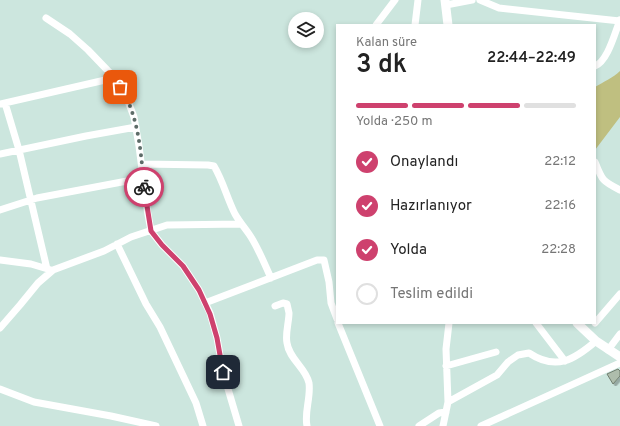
<!DOCTYPE html>
<html lang="tr">
<meta charset="utf-8">
<style>
:root{--surface:#fff;--page:#f2f2f2;--text:#222;--muted:#767676;--line:#e0e0e0;--accent:#ce416e}
body{margin:0;font-family:Overpass,sans-serif;background:var(--page);color:var(--text);height:100vh;display:flex;flex-direction:column;font-size:15px;white-space:nowrap}
*{box-sizing:border-box;margin:0}
p{font-size:13px;color:var(--muted)}
.icon{flex:none;width:22px;height:22px;fill:none;stroke:currentColor;stroke-width:2;stroke-linecap:round;stroke-linejoin:round}
.map{position:relative;flex:1;overflow:hidden}
.details{position:absolute;left:336px;top:24px;width:260px;height:300px;display:flex;flex-direction:column;background:var(--surface);border-radius:0px;box-shadow:0 2px 6px #0003}
.details>*{flex:none}
.tools{position:absolute;left:288px;top:12px;display:grid;gap:8px}
.tools a{display:grid;place-items:center;width:36px;height:36px;border-radius:50%;background:var(--surface);box-shadow:0 2px 6px #0003;font-size:20px}
.pin{position:absolute;display:grid;place-items:center;width:34px;height:34px;color:#fff;margin:-17px;border-radius:8px;box-shadow:0 2px 6px #0006}
.courier{position:absolute;display:grid;place-items:center;width:40px;height:40px;margin:-20px;border:3px solid #ce416e;border-radius:50%;background:#fff;color:#222;box-shadow:0 1px 5px #0007}
.overview em{font-style:normal;font-weight:600}
.overview div{display:flex;flex-direction:column-reverse}
.overview{display:flex;align-items:center;justify-content:space-between;height:68px;padding:0 20px}
h1{font-size:26px;font-weight:600;line-height:30px}
.bar{display:grid;grid-template-columns:repeat(4,1fr);gap:6px 4px;align-content:center;height:48px;padding:0 20px}
.bar i{height:5px;border-radius:3px;background:var(--line)}
.bar .active{background:var(--accent)}
.bar p{grid-column:span 4}
ol{padding:0 20px;list-style:none}
li{display:flex;align-items:center;gap:12px;height:44px}
li p{margin-inline-start:auto}
li .icon{padding:4px;border-radius:50%;background:var(--accent);color:#fff;stroke-width:4}
li:last-child{color:var(--muted)}
li i{width:22px;height:22px;border:2px solid var(--line);border-radius:50%}
.map>svg:first-child{display:block}
.green{fill:#bfbf80}
.building{fill:#aebdac;stroke:#707e6f;filter:url(#shadow)}
.lines{fill:none;stroke-linecap:round;stroke-linejoin:round}
.minor{stroke:#fff;stroke-width:7}
.major{stroke:#fff;stroke-width:9}
.done{stroke:#5d6c68;stroke-width:4;stroke-dasharray:0 7.2}
.route{stroke:#ce416e;stroke-width:5}
</style>
<div class="map">
<svg width="620" height="426" viewBox="0 0 620 426">
<defs>
<filter id="shadow"><feDropShadow dx="2.5" dy="2.5" stdDeviation="0" flood-color="#0004"/></filter>
</defs>
<rect width="100%" height="100%" fill="#cce6de"/>
<!-- green -->
<path class="green" d="M620,71V117L595,150V87C603,82 613,78 620,71Z"/>
<!-- building -->
<path class="building" d="M618,369L620,371V376L613,384L607,374Z"/>
<g class="lines">
<!-- minor -->
<path class="minor" d="M480,0L499,8L620,21
M446,5L472,0
M46,18L70,34L88,50L112,75L126,96L134,117L139,146L147,209L151,231L162,245L183,266L199,290L210,313L217,338L223,372L239,426
M376,25L395,0
M415,25L418,0
M595,66C608,61 615,32 620,20
M5,103L19,150L47,269
M0,104L114,78
M0,154L86,136L136,127
M595,162C602,180 602,181 620,190
M142,164L208,165L214,166C223,181 227,198 235,214C239,221 244,227 249,234C258,247 264,263 271,278
M0,210L37,198L143,178
M117,244L146,304L160,327L196,403L203,426
M0,260L31,264L51,270
M205,303L317,260H324L329,282L331,303L337,319
M275,306L283,303L287,304L289,313C289,322 285,334 287,343C289,359 306,368 309,383C311,398 304,412 307,426
M338,323L380,426
M536,323L565,361
M595,323L620,294
M0,328L20,305L38,283L53,270L104,251L131,237L167,225L241,224
M608,350L620,334
M446,366L496,352
M0,389L34,402L111,416L156,426
M448,402L497,375L508,362L518,355L529,353C556,371 574,360 596,341
M419,426L439,413L446,412
M443,426L448,402L446,349L449,323
M481,426L620,363"/>
<!-- major -->
<path class="major" d="M445,0L448,25
M577,323L596,341L620,357"/>
</g>
<g class="lines">
<!-- done -->
<path class="done" d="M120,87C139,115 141,154 144,187"/>
<!-- route -->
<path class="route" d="M144,187L151,231L162,245L183,266L199,290L210,314L217,338L223,372"/>
</g>
</svg>
<div class="tools">
<a><svg class="icon" aria-label="layers" viewBox="0 0 24 24"><path d="M12 4l9 5-9 5-9-5zM3 14l9 5 9-5"/></svg></a>
</div>
<div class="pin" style="left:120px;top:87px;background:#ea580c"><svg class="icon" aria-label="bag" viewBox="0 0 24 24"><path d="M5 8h14l-1 12H6zM9 8a3 3 0 0 1 6 0"/></svg></div>
<div class="pin" style="left:223px;top:372px;background:#1f2937"><svg class="icon" aria-label="home" viewBox="0 0 24 24"><path d="M3 11l9-7 9 7M6 9v11h12V9"/></svg></div>
<div class="courier" style="left:144px;top:187px"><svg class="icon" aria-label="bike" viewBox="0 0 24 24"><circle cx="6" cy="16" r="4"/><circle cx="18" cy="16" r="4"/><path d="M6 16l4-8h5l3 8M10 8l3 8H6M13 5h3"/></svg></div>
<section class="details">
<div class="overview"><div><h1>3 dk</h1><p>Kalan süre</p></div><em>22:44–22:49</em></div>
<div class="bar"><i class="active"></i><i class="active"></i><i class="active"></i><i></i><p>Yolda · 250 m</p></div>
<ol>
<li><svg class="icon" aria-label="check" viewBox="0 0 24 24"><path d="M5 12l5 5 9-10"/></svg>Onaylandı<p>22:12</p></li>
<li><svg class="icon" aria-label="check" viewBox="0 0 24 24"><path d="M5 12l5 5 9-10"/></svg>Hazırlanıyor<p>22:16</p></li>
<li><svg class="icon" aria-label="check" viewBox="0 0 24 24"><path d="M5 12l5 5 9-10"/></svg>Yolda<p>22:28</p></li>
<li><i></i>Teslim edildi</li>
</ol>
</section>
</div>
